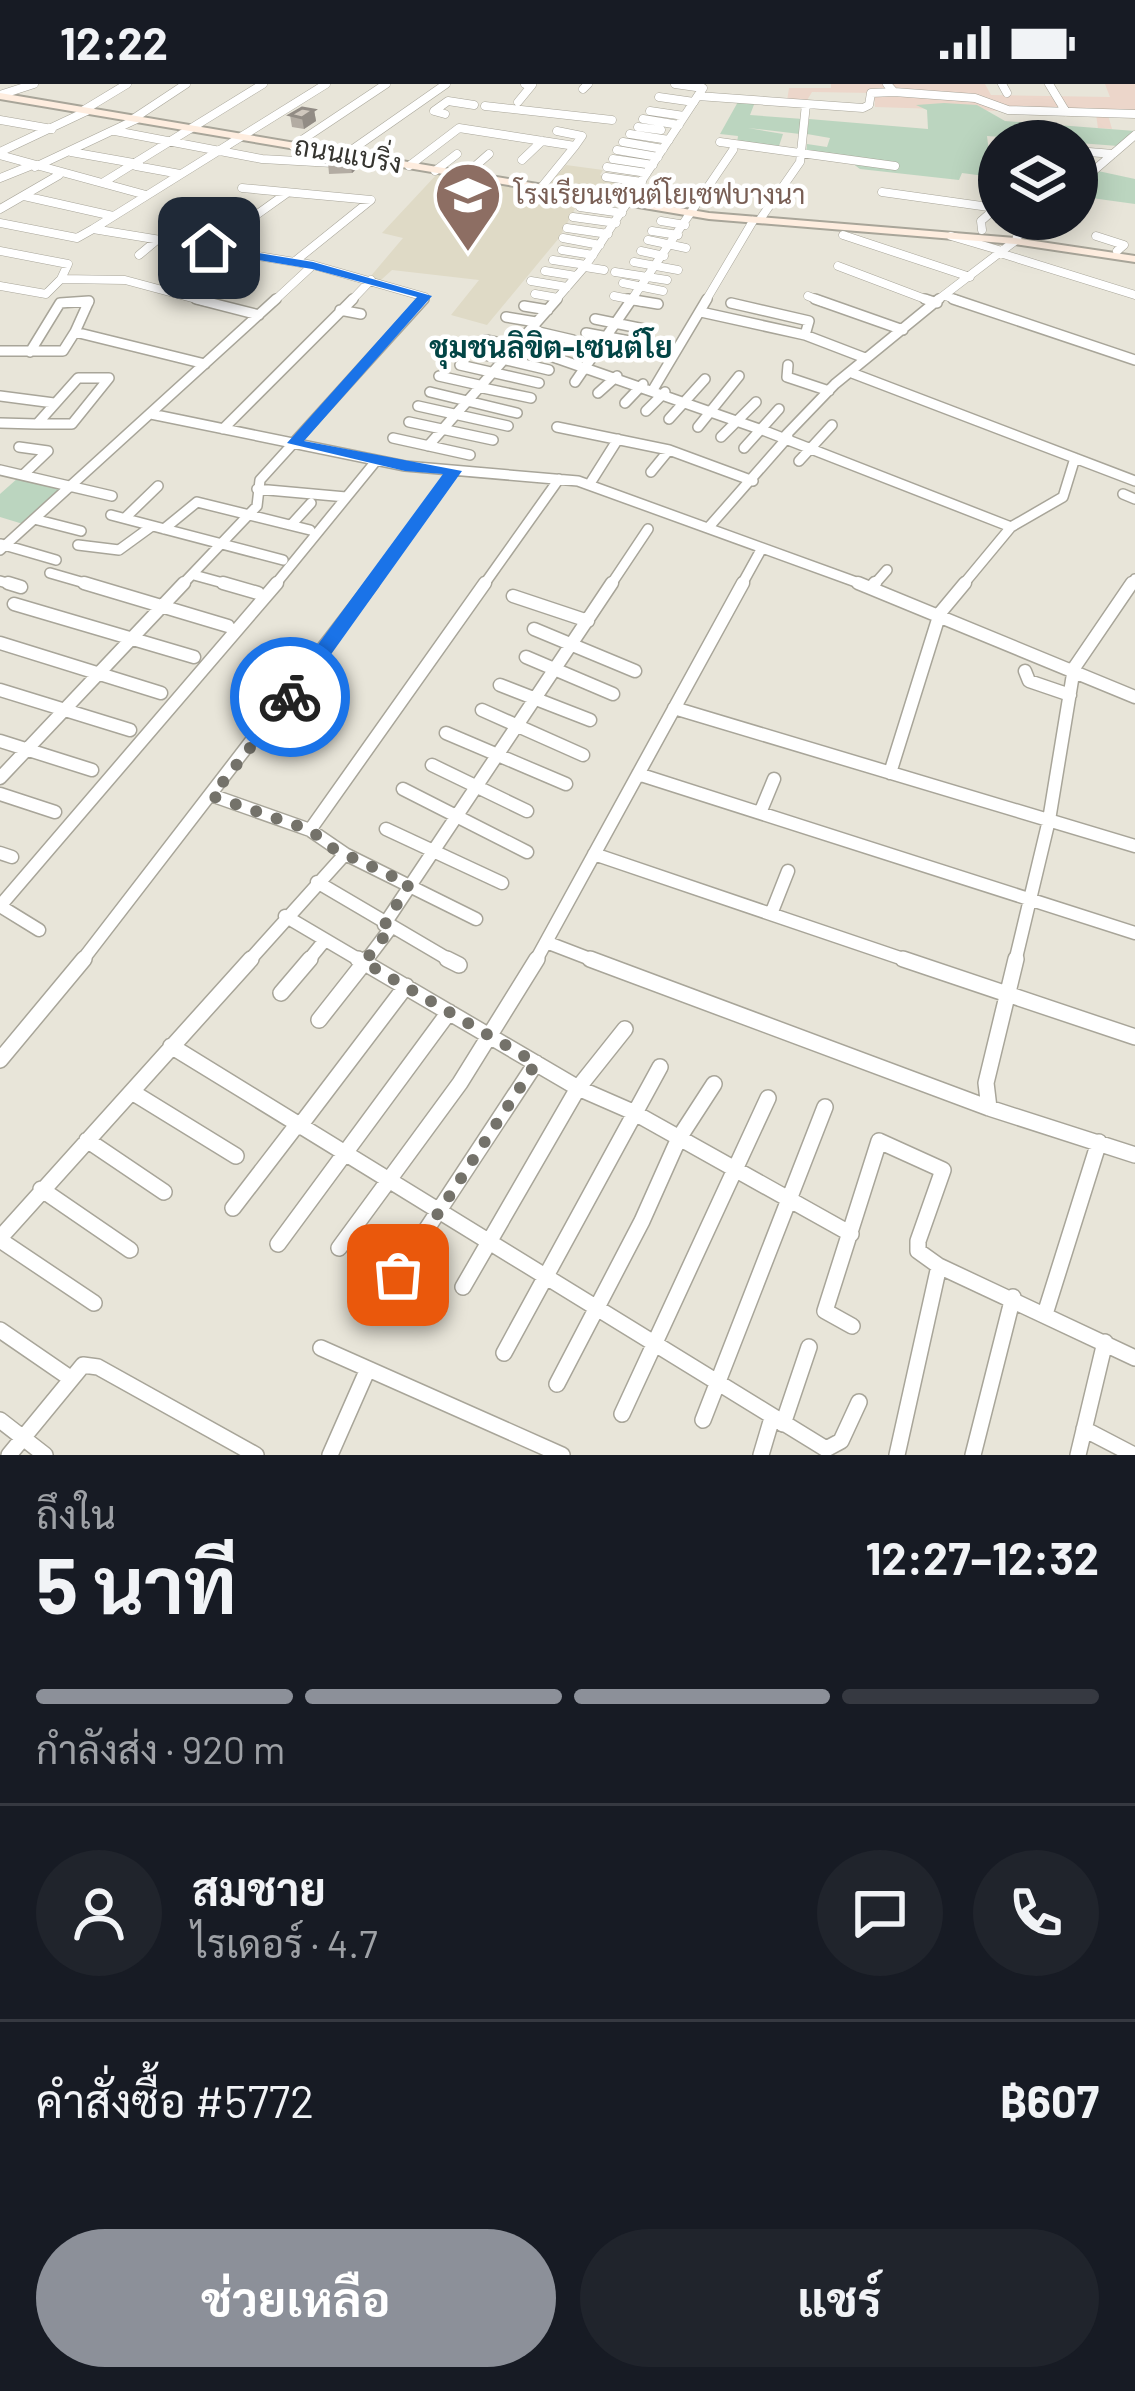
<!DOCTYPE html>
<html lang="th">
<meta charset="utf-8">
<style>
:root{--surface:#171b24;--page:#20242c;--text:#f1f3f6;--muted:#9ea1a6;--line:#363941;--accent:#8c9099}
body{margin:0;font-family:Barlow,Sarabun,sans-serif;background:var(--page);color:var(--text);height:100vh;display:flex;flex-direction:column;font-size:45px;white-space:nowrap}
*{box-sizing:border-box;margin:0}
p{font-size:39px;color:var(--muted)}
.icon{flex:none;width:66px;height:66px;fill:none;stroke:currentColor;stroke-width:2;stroke-linecap:round;stroke-linejoin:round}
.map{position:relative;height:1371px;overflow:hidden}
.side{display:flex;flex-direction:column;background:var(--surface);flex:1}
.side>*{flex:none}
.tools{position:absolute;left:978px;top:36px;display:grid;gap:24px}
.tools a{display:grid;place-items:center;width:120px;height:120px;border-radius:50%;background:var(--surface);box-shadow:0 6px 30px #0003;font-size:60px}
.pin{position:absolute;display:grid;place-items:center;width:102px;height:102px;color:#fff;margin:-51px;border-radius:24px;box-shadow:0 6px 18px #0006}
.courier{position:absolute;display:grid;place-items:center;width:120px;height:120px;margin:-60px;border:9px solid #1a73e8;border-radius:50%;background:#fff;color:#222;box-shadow:0 3px 15px #0007}
.head em{font-style:normal;font-weight:700}
.head div{display:flex;flex-direction:column-reverse}
.head{display:flex;align-items:center;justify-content:space-between;height:204px;padding:0 36px}
h1{font-size:78px;font-weight:700;line-height:90px}
.bar{display:grid;grid-template-columns:repeat(4,1fr);gap:18px 12px;align-content:center;height:144px;padding:0 36px}
.bar i{height:15px;border-radius:9px;background:var(--line)}
.bar .current{background:var(--accent)}
.bar p{grid-column:span 4}
.line{display:flex;align-items:center;gap:30px;padding:0 36px;border-top:3px solid var(--line)}
.line div{flex:1}
.round{display:grid;place-items:center;flex:none;width:126px;height:126px;border-radius:63px;background:var(--page)}
.action{display:flex;gap:24px;margin-top:auto;padding:24px 36px}
.action a{flex:1;height:138px;border-radius:72px;background:var(--accent);color:#fff;font-size:48px;font-weight:700;line-height:138px;text-align:center}
.action a+a{background:var(--page);color:var(--text)}
.status{display:flex;justify-content:space-between;align-items:center;height:84px;padding:0 60px;background:var(--surface);direction:ltr}
.status svg{height:33px;fill:currentColor}
.map>svg:first-child{display:block}
.built{fill:#dfdac6}
.industrial{fill:#ecd6ca}
.green{fill:#bbd5bf}
.lines{fill:none;stroke-linecap:round;stroke-linejoin:round}
.street-far3-casing{stroke:#a8a599;stroke-width:9}
.street-far2-casing{stroke:#a8a599;stroke-width:12}
.street-far1-casing{stroke:#a8a599;stroke-width:15}
.street-casing{stroke:#a8a599;stroke-width:18}
.secondary-casing{stroke:#a8a599;stroke-width:4}
.street-far3{stroke:#fff;stroke-width:8}
.street-far2{stroke:#fff;stroke-width:9}
.street-far1{stroke:#fff;stroke-width:12}
.street{stroke:#fff;stroke-width:15}
.secondary{fill:#feeddf;fill-rule:evenodd}
.wall{fill:#b3aca3}
.shaded-wall{fill:#928c85}
.building{fill:#d0c8be;stroke:#928c85;stroke-width:3}
.route{fill:#1a73e8}
.done{stroke:#74726a;stroke-width:12;stroke-dasharray:0 21.6}
.labels{text-anchor:middle;stroke-width:9;stroke-linejoin:round;paint-order:stroke}
.far-street-label{font-size:27px;fill:#35342f;stroke:#fff}
.far-education-label{font-size:27px;fill:#785e54;stroke:#fff;text-anchor:start}
.far-neighbourhood-label{font-size:30px;font-weight:bold;fill:#024545;stroke:#fff}
</style>
<div class="status"><b>12:22</b><svg viewBox="0 0 49 12"><path d="M0 12V9h3v3zM5 12V6h3v6zM10 12V3h3v9zM15 12V0h3v12zM26 1h20v11H26zM47 4h2v5h-2z"/></svg></div>
<div class="map">
<svg width="1135" height="1371" viewBox="0 0 1135 1371">
<rect width="100%" height="100%" fill="#e8e5d9"/>
<!-- built -->
<path class="built" d="M566,81L603,86L600,91L617,94L615,99L625,101L622,106L634,108L628,116L547,103Z
M438,89L581,114L559,154L487,241L451,231L479,196L392,186L381,196L370,193L403,154L382,149Z"/>
<!-- industrial -->
<path class="industrial" d="M831,0H985L991,11L1110,13L1105,0H1135V31H1108L1112,45L1098,44L1096,30L875,23L874,9L812,8L806,18L787,17L789,4H831Z"/>
<!-- green -->
<path class="green" d="M739,16L755,18L750,31L803,35L800,50L748,44L783,50L778,65L737,59L738,52L720,50Z
M944,19L977,21L1005,37L1135,47L1118,62L987,52L992,93L962,89L959,96L860,85L848,76L806,71L807,60L827,63L830,54L807,50L809,35L928,45L927,26L916,21Z
M1098,87L1135,95V120L1077,112V103Z
M18,394L61,405L23,440L0,433V410Z"/>
<g class="lines">
<defs>
<path id="street-far3" d="M887,0L894,8L975,14L1008,26L1135,30
M1002,0L1007,9
M1049,0L1066,28
M583,5L588,0
M0,11L34,0
M698,12L863,24L869,21L871,9L894,8
M659,13L694,18
M518,18L532,1L525,0
M485,22L612,36
M84,26L127,0
M650,27L684,32
M445,30L434,27L448,17L474,21
M133,35L186,0
M643,35L679,41
M0,36L52,45
M638,43L661,46
M115,47L262,75L333,79L446,0
M557,47L582,52L575,62
M630,50L669,56
M623,58L663,65
M720,58L895,82
M293,62L386,0
M617,66L658,73
M1077,67L1113,70
M0,68L87,27
M71,68L139,80
M0,71L146,111
M613,75L653,81
M522,76L542,57
M136,82L180,90
M409,82L459,44L575,62L540,105
M35,83L137,35
M607,83L647,89
M435,87L457,70
M464,92L489,70
M606,93L642,98
M0,94L30,82
M987,94L991,118L998,124
M104,98L263,0
M1077,101L1135,51
M242,104L371,116L294,178
M882,108L996,124
M24,112L113,132
M580,123L622,129
M0,125L59,91
M573,133L616,139
M761,134L800,78L806,20
M661,137L685,141
M0,139L77,154L93,145
M567,144L608,150
M982,146L981,137L996,124
M652,147L678,151
M843,151L970,193
M951,152L1002,167
M1096,152L1124,161L1117,167
M1017,153L1038,135
M563,154L600,161
M648,156L686,164
M210,164L287,109
M562,166L593,171
M0,167L68,180L61,195
M641,167L664,172
M1000,169L1135,211
M139,171L157,156
M553,176L586,181
M634,178L678,186
M313,181L425,213L421,218
M838,182L933,218
M585,183L604,186
M545,187L576,192
M615,188L667,196
M531,197L567,203
M623,199L663,207
M0,202L46,210L61,195L125,196L207,218
M535,210L558,214
M614,212L644,218
M808,212L823,218
M946,212L962,218
M82,218H89
M273,218L313,181L93,145L326,0
M350,218L371,196
M554,218L586,181L703,4L675,0
M630,218L733,66
M705,218L753,137
M935,218L1015,157"/>
<path id="street-far2" d="M196,215L259,231
M628,215L658,220
M815,215L903,246
M925,215L937,219
M953,215L1135,276
M731,219L809,237L805,251
M524,222L548,226
M340,226L361,230
M701,228L805,251L865,274
M506,233L536,238
M595,235L644,245
M530,246L573,256
M586,249L635,258
M486,256L515,262
M516,260L765,347L1011,443
M580,261L623,271
M0,267H63L75,248L205,280
M30,268L60,219L89,217L75,248
M472,268L549,286
M460,281L539,299
M788,281L787,293L829,307
M852,289L1135,397
M439,292L479,301
M78,294H109L72,340H37Z
M575,298L632,215
M478,303L531,314
M654,304L707,215
M430,308L517,329
M598,309L617,292
M0,312L54,319
M625,319L643,300
M418,322L508,342
M646,327L665,308
M151,330L405,382L578,397L867,502
M669,335L705,295
M409,338L493,356
M0,339L37,340
M557,343L669,366L753,397
M698,343L739,292
M223,345L353,215
M785,352L835,300L939,215
M721,353L756,318
M393,354L470,371
M428,362L557,215
M19,363L48,367L23,391
M744,364L779,325
M799,377L832,341
M0,386L112,412
M651,388L669,366
M589,401L618,355
M257,405L346,413
M1123,410L1135,415
M111,431L283,476
M125,434L158,402
M34,435L81,447
M291,441L311,419
M708,444L788,353
M164,445L197,418L310,446
M1,460L56,476
M78,461L119,466L152,442
M0,466L276,215
M50,489L95,502
M194,491L234,502
M0,497L18,502
M181,502L257,422L260,396L424,215
M274,502L376,377
M371,502L454,387
M483,502L559,395
M610,502L648,445
M741,502L762,464
M873,502L887,486
M962,502L1011,443L1063,413L1075,374
M1130,502L1135,495"/>
<path id="street-far1" d="M8,499L21,503
M84,499L228,542
M223,499L258,509
M858,499L1135,613
M871,504L875,499
M513,512L588,537
M14,520L194,573
M534,545L635,587
M0,559L161,609
M526,573L613,610
M1025,587L1029,597L1070,611
M500,601L590,636
M0,606L130,646
M674,624L1135,762
M482,626L583,671
M446,649L566,700
M0,657L92,686
M432,681L527,727
M890,689L940,529L965,499
M638,690L1135,849
M0,694L184,499
M403,705L527,768
M0,710L55,728
M211,711L310,746L345,770L248,878
M760,729L774,695
M386,745L502,799
M310,746L485,499
M0,769L12,773
M345,770L476,835
M594,770L912,878
M317,798L453,878
M0,822L277,499
M0,822L39,846
M771,830L788,787
M285,832L363,878
M384,841L612,499
M546,858L598,878
M81,878L373,499
M307,878L325,856
M365,878L390,845
M535,878L743,499
M1015,878L1049,736L1074,584L1132,499"/>
<path id="street" d="M358,875L578,1004L633,1028L851,1150
M447,875L459,881
M590,875L989,1024L1135,1071
M903,875L1135,953
M281,909L310,875
M319,936L367,875
M171,962L826,1365L841,1357L859,1318
M0,976L84,875
M132,1008L236,1072
M989,1024L986,999L1016,875
M299,1043L406,902
M87,1056L164,1108
M41,1105L130,1166
M233,1124L296,1042
M0,1154L251,875
M0,1156L94,1219
M278,1160L449,928
M339,1164L460,999L537,875
M463,1203L578,1004L625,945
M376,1222L536,979
M1045,1230L1099,1058
M852,1242L825,1227L879,1057L943,1086L918,1157V1167L939,1182
M0,1246L70,1294
M321,1264L562,1371
M504,1269L660,983
M557,1300L642,1137L679,1054L714,1000
M622,1330L768,1014
M0,1336L45,1371
M703,1336L825,1023
M783,1340L809,1263
M1084,1345L1134,1371
M9,1371L83,1281L98,1283L256,1371
M330,1371L367,1287
M761,1371L772,1334
M897,1371L939,1182L1135,1274
M973,1371L1013,1213
M1078,1371L1105,1258"/>
<path id="secondary" d="M0,9L709,129L1015,154L1135,172V178L1015,160L709,135L0,15Z"/>
</defs>
<!-- street-far3 casing -->
<use href="#street-far3" class="street-far3-casing"/>
<!-- street-far2 casing -->
<use href="#street-far2" class="street-far2-casing"/>
<!-- street-far1 casing -->
<use href="#street-far1" class="street-far1-casing"/>
<!-- street casing -->
<use href="#street" class="street-casing"/>
<!-- secondary casing -->
<use href="#secondary" class="secondary-casing"/>
<!-- street-far3 -->
<use href="#street-far3" class="street-far3"/>
<!-- street-far2 -->
<use href="#street-far2" class="street-far2"/>
<!-- street-far1 -->
<use href="#street-far1" class="street-far1"/>
<!-- street -->
<use href="#street" class="street"/>
<!-- secondary -->
<use href="#secondary" class="secondary"/>
</g>
<!-- wall -->
<path class="wall" d="M314,26L316,37L304,45L292,43L290,31Z
M347,67L361,81L352,89L329,90L328,78Z"/>
<!-- shaded-wall -->
<path class="shaded-wall" d="M314,26L316,37L304,45L302,34Z
M360,69L361,81L352,89L350,78Z"/>
<!-- building -->
<path class="building" d="M302,24L314,26L302,34L290,31Z
M347,67L360,69L350,78H328Z"/>
<!-- route -->
<path class="route" d="M209,161L313,178L432,212L304,357L462,387L297,618L290,619L281,613L283,608L443,390L405,387L287,359L417,213L312,185L205,167Z"/>
<g class="lines">
<!-- done -->
<path class="done" d="M290,613L212,712L310,746L334,765L409,800L384,842L390,845L364,878L536,979L398,1191"/>
</g>
<!-- icons -->
<defs>
<symbol id="school-pin" viewBox="-11 -11 22 30"><path d="M0 17L-7.5 6A9.5 9.5 0 1 1 7.5 6Z" fill="#8d6e63" stroke="#fff"/><path d="M0-5L7-2L0 1L-7-2ZM-4 1L0 2.5L4 1V4Q0 6-4 4Z" fill="#fff"/></symbol>
</defs>
<g fill-rule="evenodd">
<use href="#school-pin" x="430" y="73" width="76" height="104"/>
</g>
<g class="labels">
<!-- far-street labels -->
<g class="far-street-label">
<text transform="translate(348 71) rotate(10)" y="9">ถนนแบริ่ง</text>
</g>
<!-- far-education labels -->
<g class="far-education-label">
<text x="514" y="120">โรงเรียนเซนต์โยเซฟบางนา</text>
</g>
<!-- far-neighbourhood labels -->
<g class="far-neighbourhood-label">
<text x="551" y="274">ชุมชนลิขิต-เซนต์โย</text>
</g>
</g>
</svg>
<div class="tools">
<a><svg class="icon" aria-label="layers" viewBox="0 0 24 24"><path d="M12 4l9 5-9 5-9-5zM3 14l9 5 9-5"/></svg></a>
</div>
<div class="pin" style="left:398px;top:1191px;background:#ea580c"><svg class="icon" aria-label="bag" viewBox="0 0 24 24"><path d="M5 8h14l-1 12H6zM9 8a3 3 0 0 1 6 0"/></svg></div>
<div class="pin" style="left:209px;top:164px;background:#1f2937"><svg class="icon" aria-label="home" viewBox="0 0 24 24"><path d="M3 11l9-7 9 7M6 9v11h12V9"/></svg></div>
<div class="courier" style="left:290px;top:613px"><svg class="icon" aria-label="bike" viewBox="0 0 24 24"><circle cx="6" cy="16" r="4"/><circle cx="18" cy="16" r="4"/><path d="M6 16l4-8h5l3 8M10 8l3 8H6M13 5h3"/></svg></div>
</div>
<section class="side">
<div class="head"><div><h1>5 นาที</h1><p>ถึงใน</p></div><em>12:27–12:32</em></div>
<div class="bar"><i class="current"></i><i class="current"></i><i class="current"></i><i></i><p>กำลังส่ง · 920 m</p></div>
<div class="line" style="height:216px"><a class="round"><svg class="icon" aria-label="person" viewBox="0 0 24 24"><circle cx="12" cy="8" r="4"/><path d="M4 21q1-7 8-7t8 7"/></svg></a><div><b>สมชาย</b><p>ไรเดอร์ · 4.7</p></div><a class="round"><svg class="icon" aria-label="chat" viewBox="0 0 24 24"><path d="M4 5h16v11H9l-5 4z"/></svg></a><a class="round"><svg class="icon" aria-label="phone" viewBox="0 0 24 24"><path d="M5 4h4l2 5-3 2q2 4 5 5l2-3 5 2v4C11 20 4 13 5 4z"/></svg></a></div>
<div class="line" style="height:156px"><div>คำสั่งซื้อ #5772</div><b>฿607</b></div>
<div class="action"><a>ช่วยเหลือ</a><a>แชร์</a></div>
</section>
